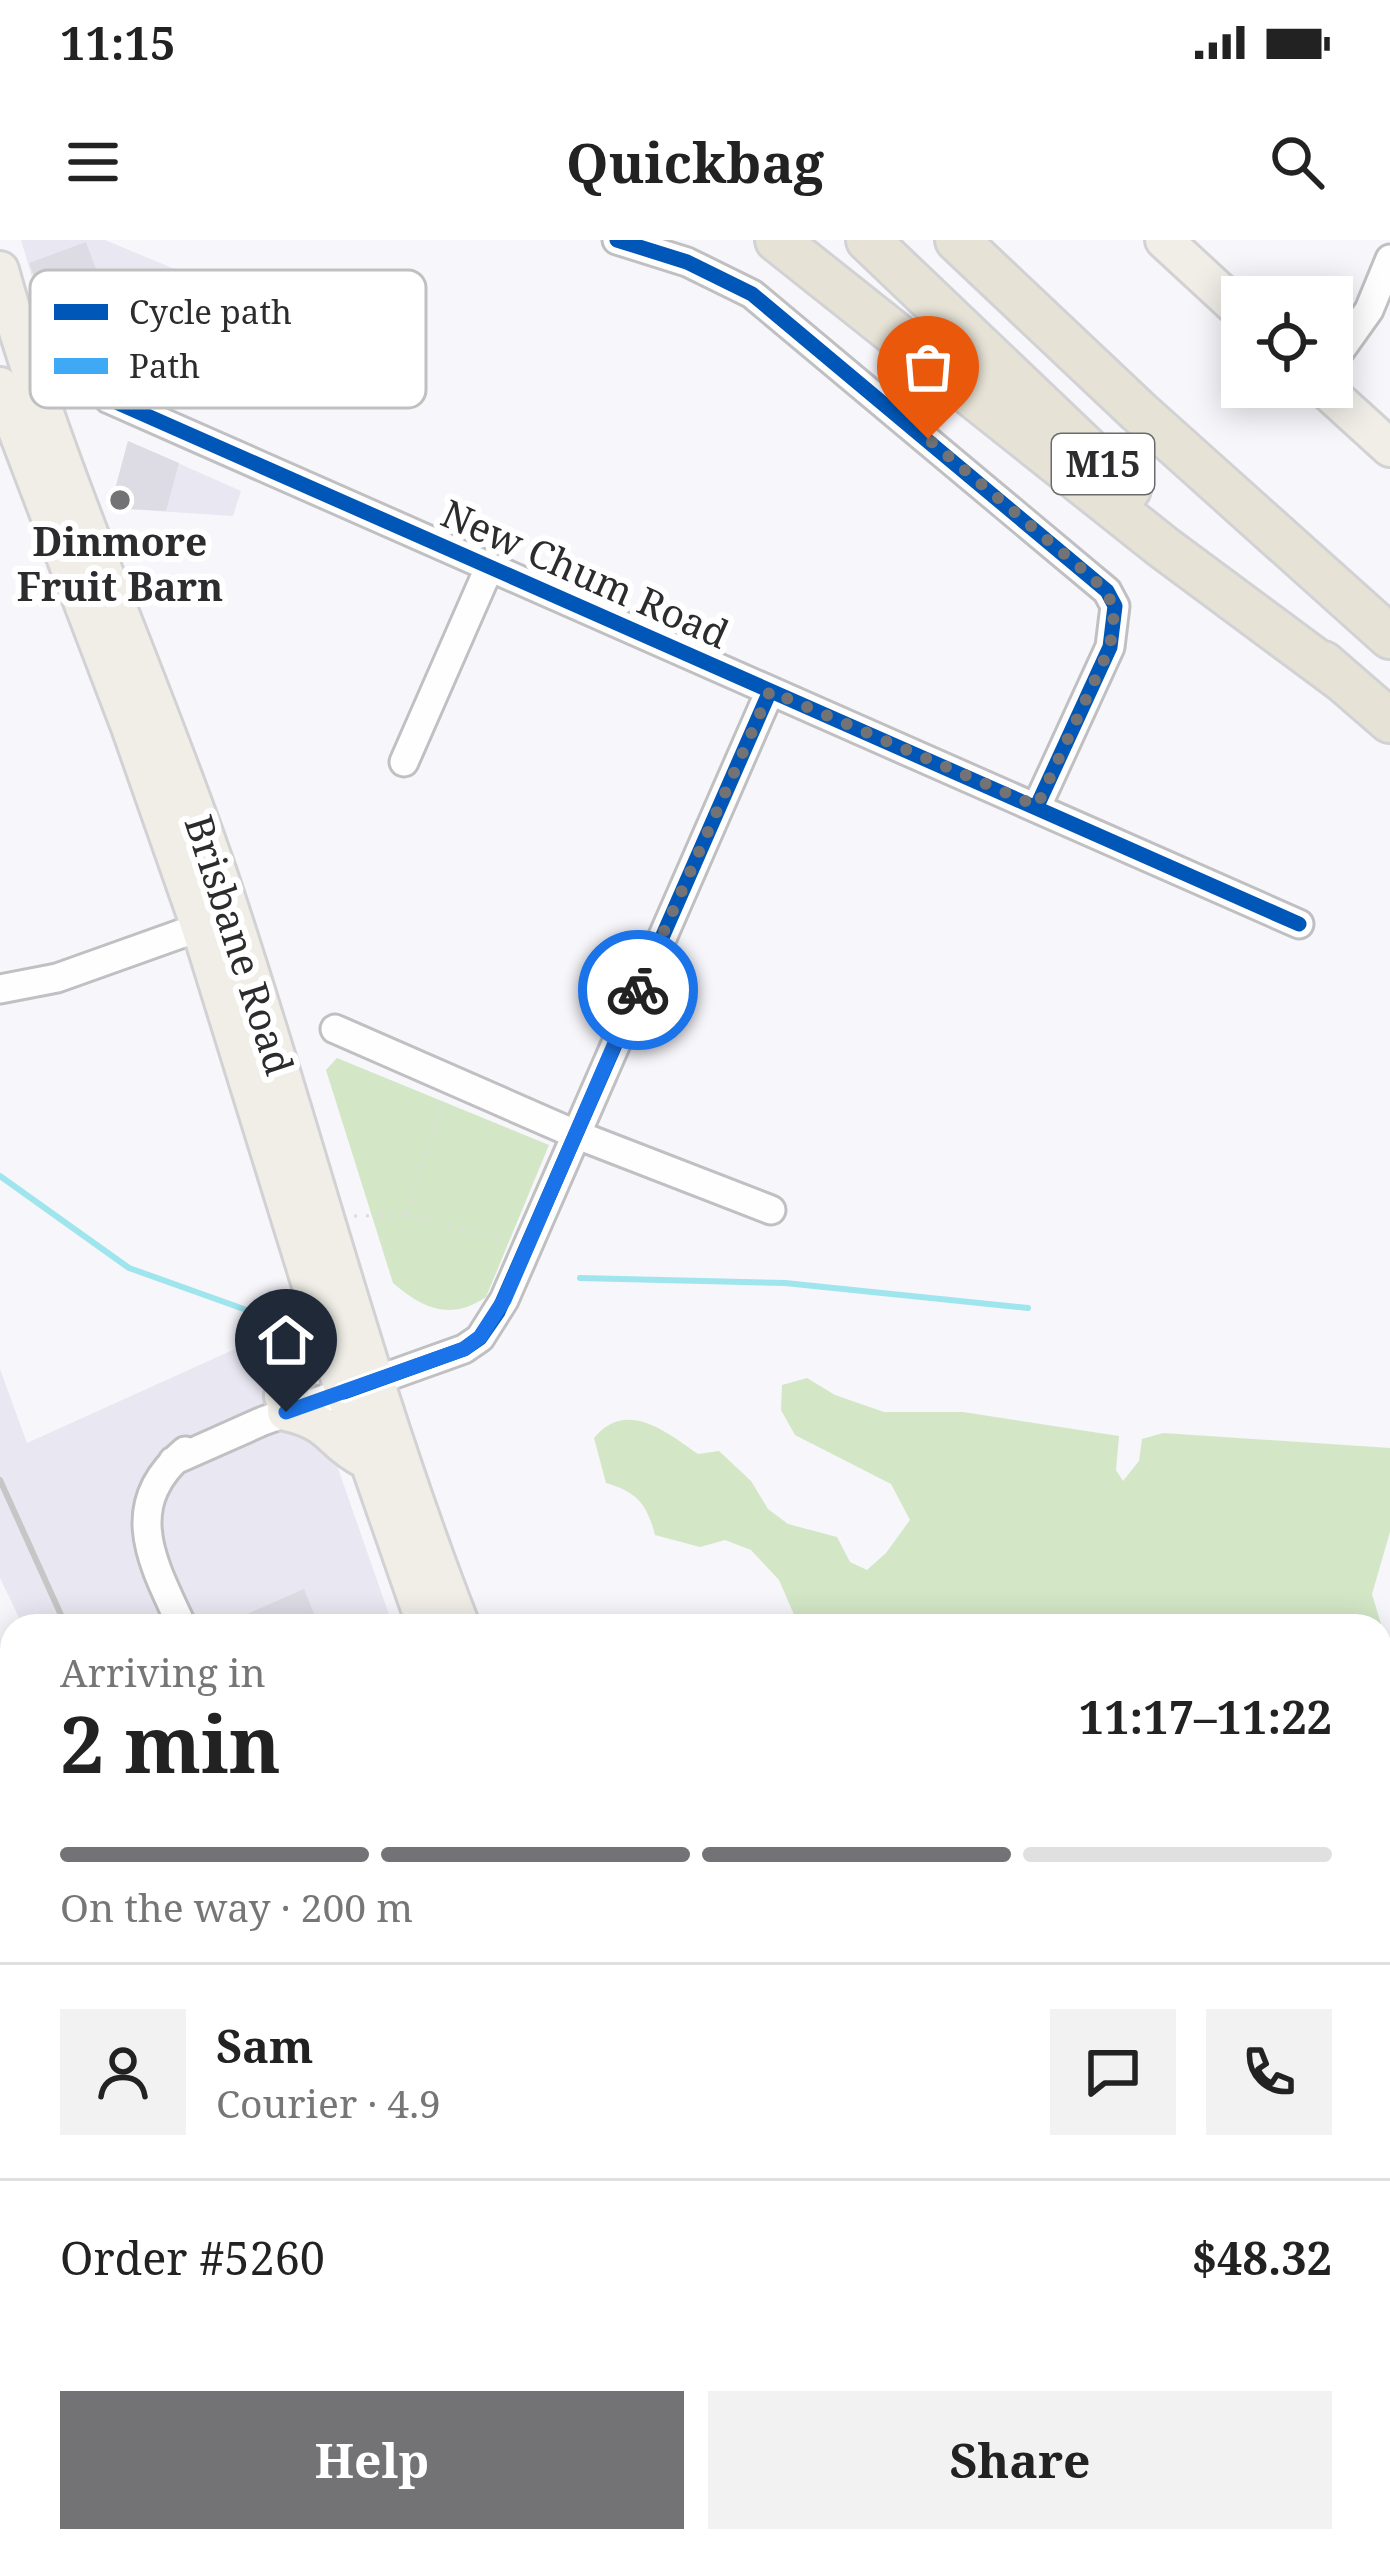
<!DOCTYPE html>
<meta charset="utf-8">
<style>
:root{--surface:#fff;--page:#f2f2f2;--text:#222;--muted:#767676;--line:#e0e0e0;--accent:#737376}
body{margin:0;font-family:"Noto Serif",serif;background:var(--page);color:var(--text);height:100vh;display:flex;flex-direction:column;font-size:45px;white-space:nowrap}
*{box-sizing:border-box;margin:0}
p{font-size:39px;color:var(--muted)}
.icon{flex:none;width:66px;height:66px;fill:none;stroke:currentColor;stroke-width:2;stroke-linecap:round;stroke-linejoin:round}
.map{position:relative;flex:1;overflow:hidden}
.details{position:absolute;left:0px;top:1374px;width:1392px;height:939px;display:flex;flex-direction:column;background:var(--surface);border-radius:36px 36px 0 0;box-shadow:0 6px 30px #0003}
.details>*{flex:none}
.controls{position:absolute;left:1221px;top:36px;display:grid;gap:24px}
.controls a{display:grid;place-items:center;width:132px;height:132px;border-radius:0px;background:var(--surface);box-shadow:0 6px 30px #0003;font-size:60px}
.pin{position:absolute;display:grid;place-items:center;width:102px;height:102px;color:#fff;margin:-123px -51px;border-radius:50% 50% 50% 0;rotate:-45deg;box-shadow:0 0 12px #0007}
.pin .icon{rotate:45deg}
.courier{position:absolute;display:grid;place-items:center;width:120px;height:120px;margin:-60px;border:9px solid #1a73e8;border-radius:50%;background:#fff;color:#222;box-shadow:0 3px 15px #0007}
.head em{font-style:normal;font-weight:700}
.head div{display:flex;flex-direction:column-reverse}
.head{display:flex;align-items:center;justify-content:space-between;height:204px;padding:0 60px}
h1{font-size:78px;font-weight:700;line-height:90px}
.bar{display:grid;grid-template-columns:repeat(4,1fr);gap:18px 12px;align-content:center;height:144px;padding:0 60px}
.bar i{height:15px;border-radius:9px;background:var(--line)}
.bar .active{background:var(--accent)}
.bar p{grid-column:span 4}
.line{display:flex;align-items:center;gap:30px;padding:0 60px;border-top:3px solid var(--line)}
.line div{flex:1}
.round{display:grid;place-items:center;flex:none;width:126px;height:126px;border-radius:0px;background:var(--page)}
.button{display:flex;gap:24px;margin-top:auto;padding:24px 60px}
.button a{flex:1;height:138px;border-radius:0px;background:var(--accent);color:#fff;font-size:48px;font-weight:700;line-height:138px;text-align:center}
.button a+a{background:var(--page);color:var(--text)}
.status{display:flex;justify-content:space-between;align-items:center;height:84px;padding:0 60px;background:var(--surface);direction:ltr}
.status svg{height:33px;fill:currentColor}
header{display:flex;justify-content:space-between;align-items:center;height:156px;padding:0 60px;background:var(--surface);font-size:54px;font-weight:700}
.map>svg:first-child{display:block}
.built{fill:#e9e8f2}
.green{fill:#d3e7c6}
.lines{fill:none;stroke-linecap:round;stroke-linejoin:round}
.stream{stroke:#9fe5ed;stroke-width:6}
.building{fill:#dddce5}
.minor-casing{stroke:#c0c0c3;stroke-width:33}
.major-casing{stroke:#d2d2d4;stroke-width:42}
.highway-casing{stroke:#d2d2d4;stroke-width:48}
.path{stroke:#dcdcdd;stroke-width:3;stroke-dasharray:3 9;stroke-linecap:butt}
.minor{stroke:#fefefe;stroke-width:27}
.major{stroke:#f0eee7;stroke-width:36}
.highway{stroke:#e6e2d6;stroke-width:42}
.rail{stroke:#c6c6c7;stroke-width:6}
.quiet{stroke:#3fa9f5;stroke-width:12;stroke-dasharray:24 12;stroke-linecap:butt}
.cycleway-casing{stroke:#fff;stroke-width:22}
.cycleway{stroke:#0057b8;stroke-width:15}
.done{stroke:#737376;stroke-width:12;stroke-dasharray:0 21.6}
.route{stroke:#1a73e8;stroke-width:15}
.poi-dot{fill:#737376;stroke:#fff;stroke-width:4.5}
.labels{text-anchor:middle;stroke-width:12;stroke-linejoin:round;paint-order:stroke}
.shield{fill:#fff;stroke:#6b6b6d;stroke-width:3}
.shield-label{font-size:36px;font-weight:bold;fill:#2c2c2e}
.poi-label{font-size:39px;font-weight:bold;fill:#2c2c2e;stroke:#fff}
.street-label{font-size:39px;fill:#2c2c2e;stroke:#fff}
.key{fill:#fff;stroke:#c0c0c0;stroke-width:3}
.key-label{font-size:33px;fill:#2c2c2e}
</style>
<div class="status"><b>11:15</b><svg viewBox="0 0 49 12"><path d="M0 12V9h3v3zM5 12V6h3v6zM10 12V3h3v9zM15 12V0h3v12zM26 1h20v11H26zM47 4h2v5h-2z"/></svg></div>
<header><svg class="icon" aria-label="menu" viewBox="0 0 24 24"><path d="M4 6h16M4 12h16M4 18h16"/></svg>Quickbag<svg class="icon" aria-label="search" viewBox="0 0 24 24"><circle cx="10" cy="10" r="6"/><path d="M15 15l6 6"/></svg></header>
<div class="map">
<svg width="1390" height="2312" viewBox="0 0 1390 2312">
<rect width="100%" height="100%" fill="#f6f6fb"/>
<!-- built -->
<path class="built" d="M21,0H105L213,45L167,151L51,102Z
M128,201L241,251L233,276L110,268Z
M288,1085L393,1386H23L0,1338V1129L27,1203Z
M0,1473L12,1495V2301H467L473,2312H0Z
M494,2301H793L798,2312H500Z"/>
<!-- green -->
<path class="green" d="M337,818L549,905L486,1057C451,1081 423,1069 393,1043L326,830Z
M807,1138L835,1155L884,1172H963L1119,1196L1116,1230L1123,1241L1139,1221L1142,1199L1163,1193L1390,1208V1292L1372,1354L1390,1414V1521L1380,1517V1386H799L779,1340L751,1310L725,1300L700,1307L655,1295C647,1264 637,1252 606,1243L594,1198C626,1159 665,1191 698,1214L719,1211L751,1241L768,1269L788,1284L837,1297L850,1322L867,1330L886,1313L910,1280L891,1244L795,1195L781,1170L782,1145Z
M1380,1664L1390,1669V1729L1380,1727Z"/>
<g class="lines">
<!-- stream -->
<path class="stream" d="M0,936L129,1028L255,1073H292
M580,1038L785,1043L1028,1068"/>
</g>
<!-- building -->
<path class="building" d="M86,2L96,29L76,37L92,79L129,95L118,121L68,100L75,84L59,42L39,50L29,23Z
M128,201L179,223L166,271L110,268Z
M304,1349L319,1386H220L256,1370Z"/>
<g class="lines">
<defs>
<path id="minor" d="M617,0L687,22L752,54L1107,351L1115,366L1110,407L1037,566
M1332,122L1369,70L1390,19
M109,159L1299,684
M404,522L489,328
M0,749L57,738L200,687
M335,789L575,894L771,970
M173,1221L263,1181L464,1109L480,1098L504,1060L770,451
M182,1386C153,1323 119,1266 185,1211
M0,1804L12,1775
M1380,1851L1390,1849
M0,1870L12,1876
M0,1925L12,1931
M0,2018L12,1989
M0,2095L12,2085
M1380,2294L1390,2292
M1043,2312L1044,2301"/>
<path id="major" d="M1164,0L1242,72
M0,30C57,237 150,433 219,636C303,885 365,1141 461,1386
M0,146L130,487L200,687L339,1136L426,1386
M1323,147L1390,208
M283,1156C308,1125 306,1108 314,1071
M286,1172C334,1183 329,1201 364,1219
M830,2301L835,2312
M865,2301L870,2312"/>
<path id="highway" d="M777,0L1163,307L1345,442
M868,0L1129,249
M957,0L1138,171L1390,397
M1323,423L1390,481"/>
</defs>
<!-- minor casing -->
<use href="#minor" class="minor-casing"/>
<!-- major casing -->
<use href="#major" class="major-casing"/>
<!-- highway casing -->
<use href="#highway" class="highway-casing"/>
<!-- path -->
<path class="path" d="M408,973L441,862
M354,976L408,975L503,999"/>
<!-- minor -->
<use href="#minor" class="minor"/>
<!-- major -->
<use href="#major" class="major"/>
<!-- highway -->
<use href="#highway" class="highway"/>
<!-- rail -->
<path class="rail" d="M0,1240L66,1386
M527,2301L533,2312"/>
<!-- quiet -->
<path class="quiet" d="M799,2301L800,2304"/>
<defs>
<path id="cycleway" d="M617,0L687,22L752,54L1107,351L1115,366L1110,407L1037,566
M109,159L1299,684
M344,1152L464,1109L480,1098L498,1072L770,451"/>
</defs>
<!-- cycleway casing -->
<use href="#cycleway" class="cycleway-casing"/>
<!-- cycleway -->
<use href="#cycleway" class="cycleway"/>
</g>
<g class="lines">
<!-- done -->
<path class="done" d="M638,750L770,451L1037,566L1110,407L1115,366L1095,340L928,199"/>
<!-- route -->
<path class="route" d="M286,1172L464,1109L480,1097L504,1060L638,750"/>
</g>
<!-- markers -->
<circle class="poi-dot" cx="120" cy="260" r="12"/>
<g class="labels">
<!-- shield labels -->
<rect class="shield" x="1052" y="194" width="102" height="60" rx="9"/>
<g class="shield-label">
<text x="1103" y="237">M15</text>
</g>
<!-- poi labels -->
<g class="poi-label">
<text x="120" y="316">Dinmore<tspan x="120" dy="45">Fruit Barn</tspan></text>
</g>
<!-- street labels -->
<g class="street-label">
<text transform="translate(585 334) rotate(24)" y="14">New Chum Road</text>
<text transform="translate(239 705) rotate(72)" y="14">Brisbane Road</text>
</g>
</g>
<!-- legend -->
<rect x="30" y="30" width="396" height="138" rx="18" class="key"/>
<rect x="54" y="64" width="54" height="16" fill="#0057b8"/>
<rect x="54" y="118" width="54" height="16" fill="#3fa9f5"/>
<g class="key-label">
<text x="129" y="84">Cycle path</text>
<text x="129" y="138">Path</text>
</g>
</svg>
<div class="controls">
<a><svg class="icon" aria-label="locate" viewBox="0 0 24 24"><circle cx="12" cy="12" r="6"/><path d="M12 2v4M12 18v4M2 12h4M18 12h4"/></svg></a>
</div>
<div class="pin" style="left:928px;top:199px;background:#ea580c"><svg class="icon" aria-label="bag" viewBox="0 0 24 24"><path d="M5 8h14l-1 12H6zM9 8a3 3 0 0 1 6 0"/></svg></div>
<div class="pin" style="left:286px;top:1172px;background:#1f2937"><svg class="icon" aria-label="home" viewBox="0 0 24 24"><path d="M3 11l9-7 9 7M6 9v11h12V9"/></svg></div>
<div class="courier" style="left:638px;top:750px"><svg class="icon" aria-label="bike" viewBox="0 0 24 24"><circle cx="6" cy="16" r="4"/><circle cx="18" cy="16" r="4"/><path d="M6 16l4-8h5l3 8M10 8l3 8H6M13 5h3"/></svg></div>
<section class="details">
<div class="head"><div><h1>2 min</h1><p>Arriving in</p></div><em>11:17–11:22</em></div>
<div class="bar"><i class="active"></i><i class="active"></i><i class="active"></i><i></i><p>On the way · 200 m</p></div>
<div class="line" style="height:216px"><a class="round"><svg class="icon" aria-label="person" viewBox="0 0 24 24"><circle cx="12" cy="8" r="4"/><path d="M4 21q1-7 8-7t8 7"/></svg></a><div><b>Sam</b><p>Courier · 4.9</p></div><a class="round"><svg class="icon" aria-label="chat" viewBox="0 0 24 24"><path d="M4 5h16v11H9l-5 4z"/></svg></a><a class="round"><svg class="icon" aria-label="phone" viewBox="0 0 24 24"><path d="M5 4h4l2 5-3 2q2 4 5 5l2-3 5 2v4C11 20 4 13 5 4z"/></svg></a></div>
<div class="line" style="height:156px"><div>Order #5260</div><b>$48.32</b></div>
<div class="button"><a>Help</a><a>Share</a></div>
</section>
</div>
